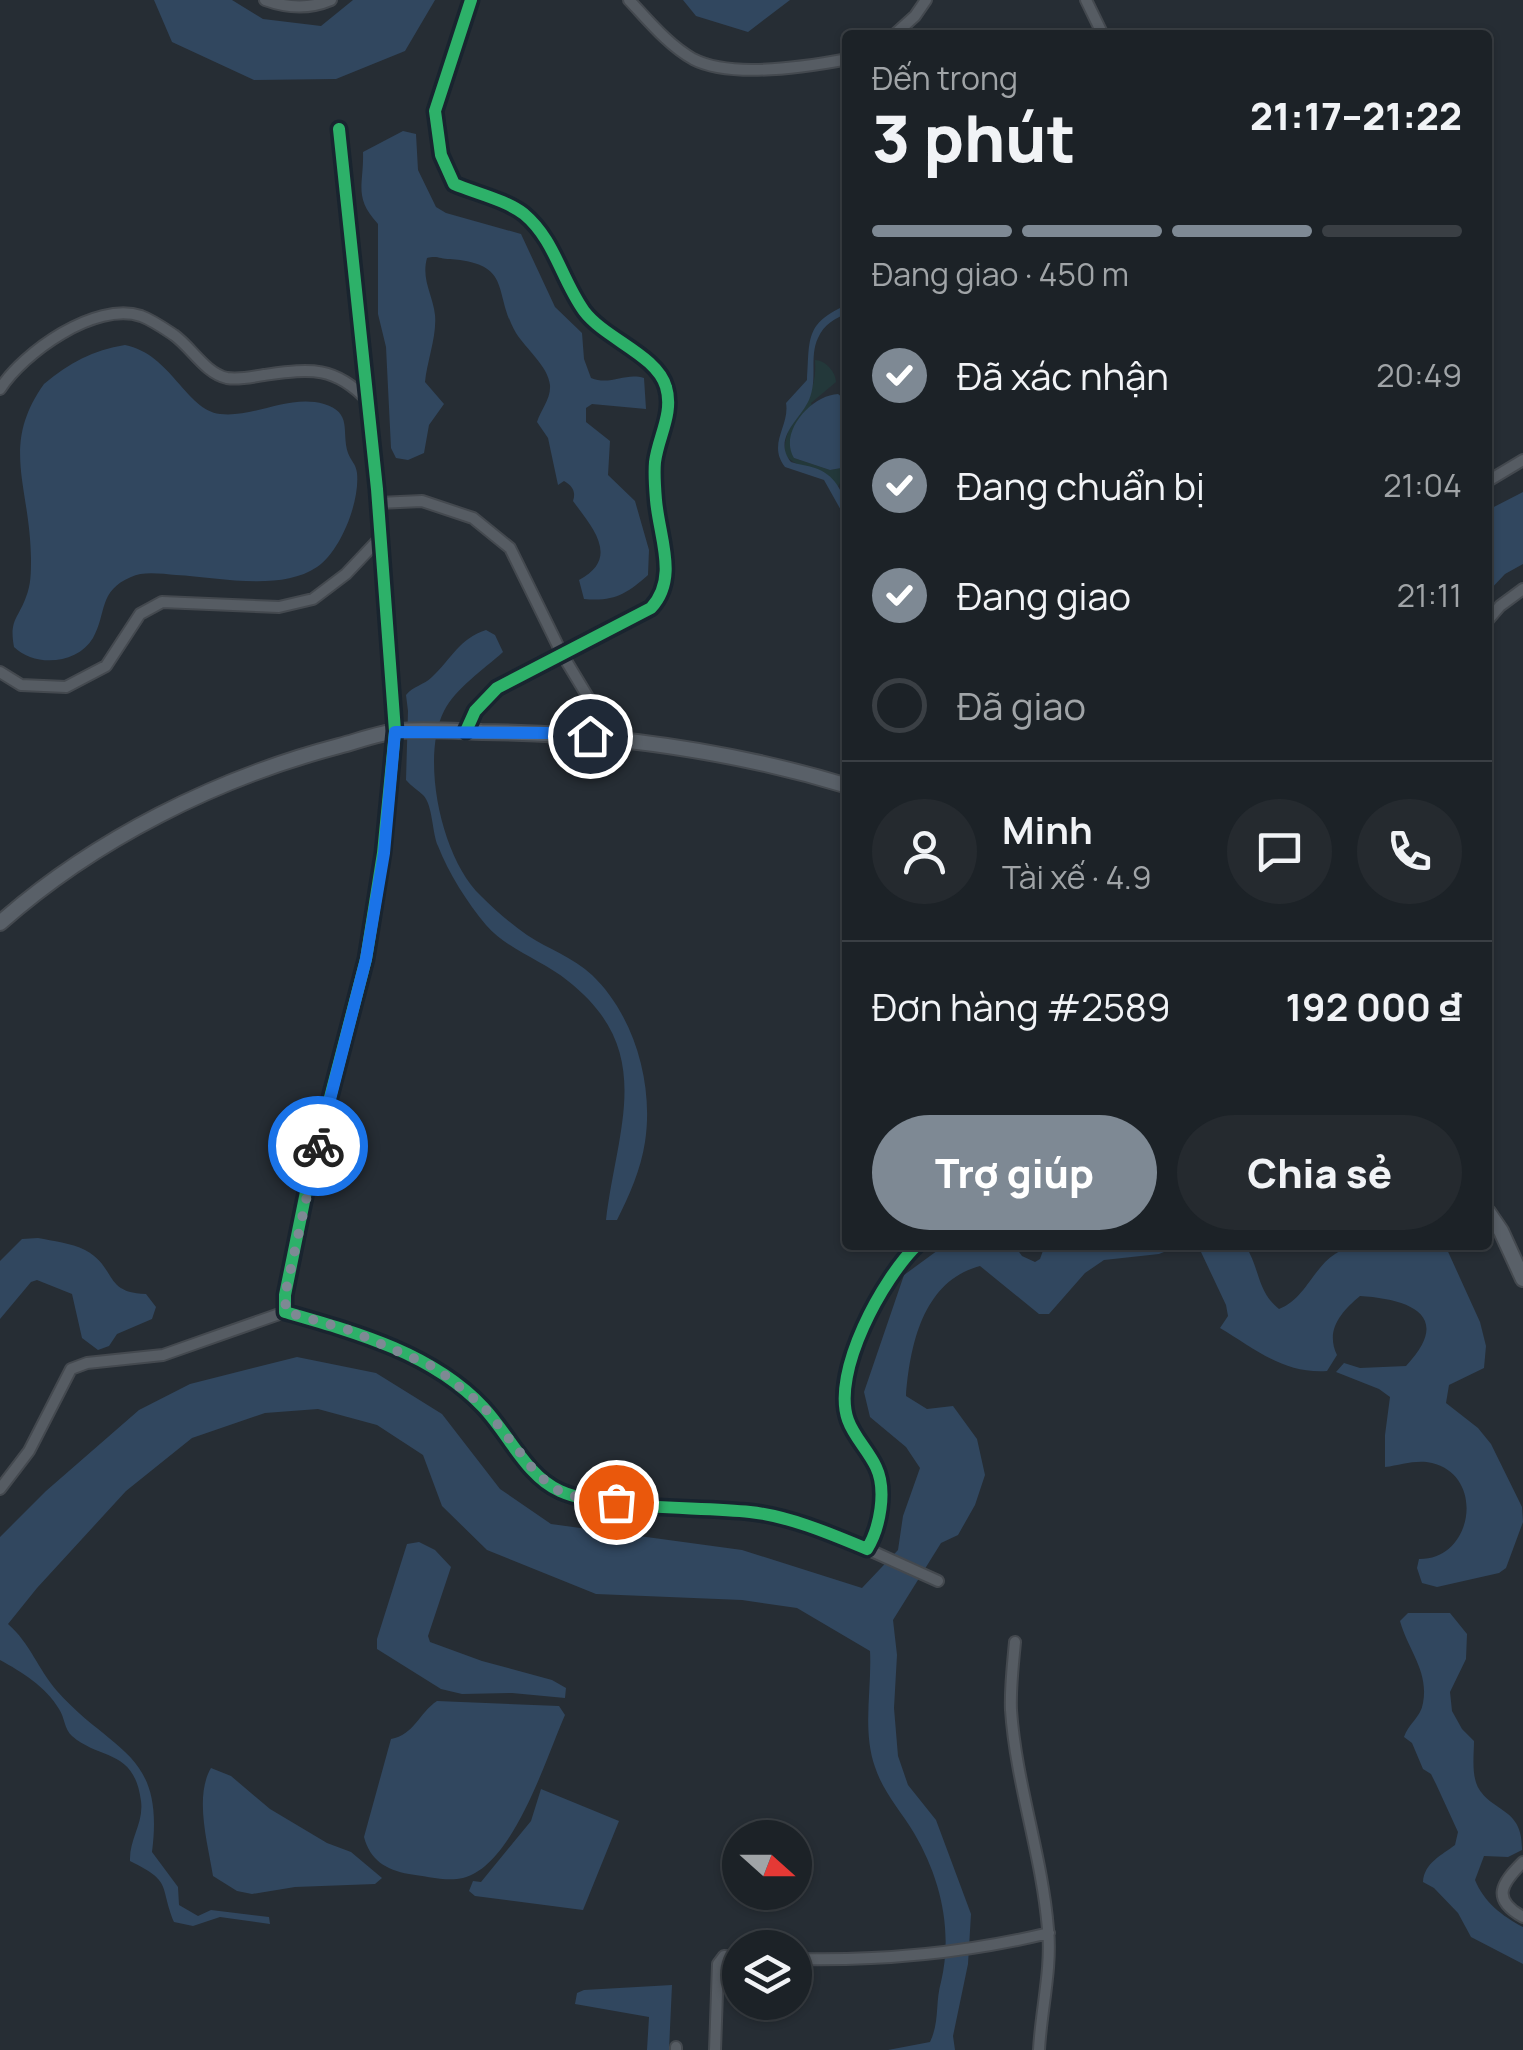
<!DOCTYPE html>
<html lang="vi">
<meta charset="utf-8">
<style>
:root{--surface:#1c2227;--page:#252a2f;--text:#f1f3f6;--muted:#a0a4a7;--line:#3a3f44;--accent:#7e8994}
body{margin:0;font-family:Manrope,sans-serif;background:var(--page);color:var(--text);height:100vh;display:flex;flex-direction:column;font-size:38px;white-space:nowrap}
*{box-sizing:border-box;margin:0}
p{font-size:32px;color:var(--muted)}
.icon{flex:none;width:55px;height:55px;fill:none;stroke:currentColor;stroke-width:2;stroke-linecap:round;stroke-linejoin:round}
.map{position:relative;flex:1;overflow:hidden}
.drawer{position:absolute;left:842px;top:30px;width:650px;height:1220px;display:flex;flex-direction:column;background:var(--surface);border-radius:10px;box-shadow:0 2px 8px #0004,0 0 0 2px var(--line)}
.drawer>*{flex:none}
.needle{width:65px;rotate:111deg}
.tools{position:absolute;left:722px;top:1820px;display:grid;gap:20px}
.tools a{display:grid;place-items:center;width:90px;height:90px;border-radius:50%;background:var(--surface);box-shadow:0 2px 8px #0004,0 0 0 2px var(--line);font-size:50px}
.pin{position:absolute;display:grid;place-items:center;width:85px;height:85px;color:#fff;margin:-42px;border:5px solid #fff;border-radius:50%;box-shadow:0 2px 10px #0007}
.courier{position:absolute;display:grid;place-items:center;width:100px;height:100px;margin:-50px;border:8px solid #1a73e8;border-radius:50%;background:#fff;color:#222;box-shadow:0 2px 12px #0007}
.summary em{font-style:normal;font-weight:800}
.summary div{display:flex;flex-direction:column-reverse}
.summary{display:flex;align-items:center;justify-content:space-between;height:170px;padding:0 30px}
h1{font-size:65px;font-weight:800;line-height:75px}
.bar{display:grid;grid-template-columns:repeat(4,1fr);gap:15px 10px;align-content:center;height:120px;padding:0 30px}
.bar i{height:12px;border-radius:8px;background:var(--line)}
.bar .active{background:var(--accent)}
.bar p{grid-column:span 4}
.line{display:flex;align-items:center;gap:25px;padding:0 30px;border-top:2px solid var(--line)}
.line div{flex:1}
.round{display:grid;place-items:center;flex:none;width:105px;height:105px;border-radius:52px;background:var(--page)}
ol{padding:0 30px;list-style:none}
li{display:flex;align-items:center;gap:30px;height:110px}
li p{margin-inline-start:auto}
li .icon{padding:10px;border-radius:50%;background:var(--accent);color:#fff;stroke-width:4}
li:last-child{color:var(--muted)}
li i{width:55px;height:55px;border:5px solid var(--line);border-radius:50%}
.action{display:flex;gap:20px;margin-top:auto;padding:20px 30px}
.action a{flex:1;height:115px;border-radius:60px;background:var(--accent);color:#fff;font-size:40px;font-weight:800;line-height:115px;text-align:center}
.action a+a{background:var(--page);color:var(--text)}
.map>svg:first-child{display:block}
.green{fill:#23383a}
.water{fill:#31475f}
.lines{fill:none;stroke-linecap:round;stroke-linejoin:round}
.street-casing{stroke:#44494f;stroke-width:14}
.secondary-casing{stroke:#44494f;stroke-width:18}
.street{stroke:#565c63;stroke-width:10}
.secondary{stroke:#596068;stroke-width:14}
.cycleway-casing{stroke:#19242f;stroke-width:19}
.cycleway{stroke:#2db169;stroke-width:12}
.done{stroke:#7e8994;stroke-width:10;stroke-dasharray:0 18}
.route{stroke:#1a73e8;stroke-width:12}
</style>
<div class="map">
<svg width="1523" height="2050" viewBox="0 0 1523 2050">
<rect width="100%" height="100%" fill="#262d34"/>
<!-- green -->
<path class="green" d="M815,360C825,360 836,372 836,382L811,403L812,405L803,417L794,458L830,470L847,467L838,487C824,467 797,471 785,454C782,417 819,407 815,360Z"/>
<!-- water -->
<path class="water" d="M154,0H232L263,19L321,26L353,0H435L405,51L336,79L254,80L172,42Z
M683,0H790L748,32L696,16Z
M403,131L416,134L418,170L436,207L446,213L521,234L555,307L582,333L584,359L591,378C611,386 625,372 644,378L646,409L592,404L586,408V422L610,441L608,475L635,501L649,550L648,575C627,594 613,602 584,599L579,580C621,558 592,527 573,501C576,492 573,486 564,481L558,485L548,438L537,422C541,409 551,399 550,385C548,366 526,349 516,333C492,292 514,264 450,259C440,259 437,255 427,258C421,280 433,295 435,315C437,336 427,361 425,382L444,404L429,425L424,453L408,460L396,458L391,448L386,347L378,314V224C353,197 364,185 363,152Z
M847,305V313C835,319 824,324 818,338C809,357 818,379 809,400C800,420 772,438 791,462C799,465 807,465 815,468C837,475 848,499 847,521L824,480L785,467C767,444 790,426 786,403L807,380C810,340 804,323 847,305Z
M125,345C171,354 186,410 220,414C254,418 289,394 324,404C353,413 341,431 348,453C351,461 356,464 357,473C360,501 341,551 317,567C280,592 218,577 176,575C162,574 143,571 131,577C98,591 107,613 93,638C77,665 34,667 14,647C9,620 18,619 26,597C31,585 31,572 31,559C30,484 0,446 44,384C69,363 93,350 125,345Z
M838,394L847,401V467L830,470L794,458C778,432 812,395 838,394Z
M1523,492V564L1505,574L1488,592V510Z
M486,630L495,635L503,652C483,670 456,688 444,711C420,759 442,860 481,896C495,910 511,924 527,935C548,949 573,957 592,975C634,1015 654,1084 645,1142C641,1169 629,1196 617,1220H606C617,1127 657,1051 568,981C542,960 508,950 486,925C467,902 449,874 438,846C432,833 433,805 423,795C418,790 411,786 406,780L408,711L406,695C413,686 424,685 432,677C452,658 459,639 486,630Z
M38,1238C53,1241 71,1243 85,1250C117,1267 103,1293 146,1294L156,1307L152,1319L117,1334L109,1346L98,1350L82,1338L72,1294L37,1280L31,1282L0,1319V1261L22,1239Z
M945,1245H1014L1022,1256L1035,1262L1040,1259L1045,1245H1245C1260,1268 1257,1292 1279,1309C1305,1299 1313,1268 1335,1254C1359,1237 1416,1245 1445,1245L1480,1322L1486,1346L1484,1368L1449,1385L1446,1403L1478,1428L1491,1444L1522,1507L1523,1522L1506,1568L1499,1573L1437,1587L1422,1583L1417,1568L1419,1559C1473,1560 1486,1476 1432,1463C1417,1459 1401,1465 1385,1467V1435L1390,1397L1379,1389L1336,1372L1344,1363L1360,1368L1406,1366C1454,1315 1409,1299 1360,1296C1341,1312 1325,1330 1337,1355L1327,1371C1284,1374 1255,1349 1220,1328L1228,1316L1226,1305L1201,1252L1179,1246L1159,1254L1104,1260L1085,1273L1049,1314H1039L980,1266C923,1281 910,1345 906,1396L927,1409L953,1406L977,1439L985,1475L975,1505L958,1535L941,1543L893,1620L897,1655L894,1708L898,1756L908,1785L936,1820L971,1914L968,1964L953,2036L955,2050H888L930,2042C940,2021 935,2003 941,1982C953,1931 941,1879 914,1833C901,1811 883,1792 875,1767C862,1730 872,1689 870,1651L797,1608L742,1600L596,1594L487,1550L442,1506L423,1455L377,1425L318,1409L265,1413L192,1438L126,1491L37,1588L8,1624C30,1643 38,1669 57,1691C112,1753 165,1751 152,1852L178,1887L179,1905L198,1916L211,1910L269,1917L270,1924L220,1917L193,1926L174,1922C159,1885 173,1882 130,1861C129,1839 144,1823 141,1801C134,1748 101,1761 72,1736C64,1729 65,1718 59,1709C46,1687 22,1672 0,1660V1537L46,1491L139,1410L190,1384L297,1357L376,1373L442,1414L500,1489L551,1524L742,1550L862,1588L898,1550L903,1516L920,1468L906,1447L870,1417L864,1392L904,1275Z
M419,1542L435,1550L451,1567L428,1636L430,1642L482,1661L552,1680L566,1688L565,1698L512,1693L462,1694L441,1689L377,1649V1639L407,1544Z
M1408,1613H1450L1467,1634L1466,1659L1450,1692L1452,1711L1462,1729L1474,1741C1474,1755 1471,1776 1479,1789C1494,1813 1523,1808 1522,1850L1508,1857L1484,1856L1475,1880C1484,1902 1502,1916 1523,1927V1964L1471,1937L1458,1913L1434,1888L1423,1882C1424,1863 1442,1855 1455,1845L1458,1832L1436,1784L1431,1774L1423,1769L1412,1743L1404,1737C1408,1724 1421,1717 1423,1703C1429,1671 1408,1650 1400,1621Z
M437,1701L559,1706L565,1715C546,1758 513,1866 463,1878C447,1882 425,1876 409,1874C386,1870 370,1860 364,1837L391,1739C414,1735 419,1713 437,1701Z
M211,1768L231,1776L270,1809L327,1843L351,1852L382,1878L375,1884L295,1887L252,1894L237,1891L213,1876C208,1844 194,1797 211,1768Z
M541,1789L619,1821L583,1910L475,1896L469,1891L473,1881L481,1882L531,1821Z
M672,1985L669,2050H647L649,2017L575,2004L577,1993L584,1990Z"/>
<g class="lines">
<defs>
<path id="street" d="M265,0C287,8 310,9 331,0
M629,0C648,20 668,45 693,59C731,79 806,67 848,59
M1086,0L1103,35
M894,35L915,16L926,0
M339,129L377,489L395,731L383,853L366,959L308,1182L285,1295V1312C355,1332 432,1353 483,1407C508,1433 526,1476 560,1491C605,1511 698,1506 750,1512C789,1516 831,1534 867,1549C880,1528 887,1490 876,1467C868,1450 854,1437 848,1420C831,1372 883,1278 917,1245
M0,389C23,353 95,301 141,316C152,320 165,329 174,335C192,348 205,373 227,378C239,380 252,377 264,375C310,369 334,365 368,401
M1488,481L1523,460
M378,503L422,501L473,518L510,548L562,654L594,707L620,740
M1488,620L1500,606L1523,589
M0,672L21,685L66,687L106,666L140,614L162,602L279,607L313,599L346,574L380,538
M466,731L475,711L497,688L651,608C679,578 659,537 656,500C655,488 654,473 655,462C658,437 674,413 666,387C657,355 605,339 584,311C561,279 555,240 524,214C506,200 475,193 454,184L441,155L435,111L471,0
M0,1489L29,1451L71,1369L87,1363L163,1355L285,1312
M867,1549L938,1581
M1015,1642C1013,1664 1010,1688 1011,1710C1016,1784 1042,1855 1048,1929C1052,1969 1041,2010 1039,2050
M1523,1862C1501,1884 1491,1899 1523,1917
M795,1959C880,1961 966,1953 1049,1933
M676,2050V2047
M715,2050L718,1964L724,1956L740,1957"/>
<path id="secondary" d="M0,923C95,839 217,778 339,746C358,741 379,733 398,731C426,729 454,731 482,732C605,733 729,750 848,786
M1488,1212L1501,1231L1523,1279"/>
</defs>
<!-- street casing -->
<use href="#street" class="street-casing"/>
<!-- secondary casing -->
<use href="#secondary" class="secondary-casing"/>
<!-- street -->
<use href="#street" class="street"/>
<!-- secondary -->
<use href="#secondary" class="secondary"/>
<defs>
<path id="cycleway" d="M339,129L377,489L395,731L383,853L366,959L308,1182L285,1295V1312C355,1332 432,1353 483,1407C508,1433 526,1476 560,1491C605,1511 698,1506 750,1512C789,1516 831,1534 867,1549C880,1528 887,1490 876,1467C868,1450 854,1437 848,1420C831,1372 883,1278 917,1245
M466,731L475,711L497,688L651,608C679,578 659,537 656,500C655,488 654,473 655,462C658,437 674,413 666,387C657,355 605,339 584,311C561,279 555,240 524,214C506,200 475,193 454,184L441,155L435,111L471,0"/>
</defs>
<!-- cycleway casing -->
<use href="#cycleway" class="cycleway-casing"/>
<!-- cycleway -->
<use href="#cycleway" class="cycleway"/>
</g>
<g class="lines">
<!-- done -->
<path class="done" d="M318,1146L285,1295L286,1312L349,1330L436,1368L483,1406L537,1474L557,1490L586,1500L616,1502"/>
<!-- route -->
<path class="route" d="M318,1146L366,959L384,853L395,732L560,733L590,736"/>
</g>
</svg>
<div class="tools">
<a><svg class="needle" viewBox="-14 -14 28 28"><path d="M0-13l5 13h-10z" fill="#e53935"/><path d="M0 13l5-13h-10z" fill="#a0a4a7"/></svg></a>
<a><svg class="icon" aria-label="layers" viewBox="0 0 24 24"><path d="M12 4l9 5-9 5-9-5zM3 14l9 5 9-5"/></svg></a>
</div>
<div class="pin" style="left:616px;top:1502px;background:#ea580c"><svg class="icon" aria-label="bag" viewBox="0 0 24 24"><path d="M5 8h14l-1 12H6zM9 8a3 3 0 0 1 6 0"/></svg></div>
<div class="pin" style="left:590px;top:736px;background:#1f2937"><svg class="icon" aria-label="home" viewBox="0 0 24 24"><path d="M3 11l9-7 9 7M6 9v11h12V9"/></svg></div>
<div class="courier" style="left:318px;top:1146px"><svg class="icon" aria-label="bike" viewBox="0 0 24 24"><circle cx="6" cy="16" r="4"/><circle cx="18" cy="16" r="4"/><path d="M6 16l4-8h5l3 8M10 8l3 8H6M13 5h3"/></svg></div>
<section class="drawer">
<div class="summary"><div><h1>3 phút</h1><p>Đến trong</p></div><em>21:17–21:22</em></div>
<div class="bar"><i class="active"></i><i class="active"></i><i class="active"></i><i></i><p>Đang giao · 450 m</p></div>
<ol>
<li><svg class="icon" aria-label="check" viewBox="0 0 24 24"><path d="M5 12l5 5 9-10"/></svg>Đã xác nhận<p>20:49</p></li>
<li><svg class="icon" aria-label="check" viewBox="0 0 24 24"><path d="M5 12l5 5 9-10"/></svg>Đang chuẩn bị<p>21:04</p></li>
<li><svg class="icon" aria-label="check" viewBox="0 0 24 24"><path d="M5 12l5 5 9-10"/></svg>Đang giao<p>21:11</p></li>
<li><i></i>Đã giao</li>
</ol>
<div class="line" style="height:180px"><a class="round"><svg class="icon" aria-label="person" viewBox="0 0 24 24"><circle cx="12" cy="8" r="4"/><path d="M4 21q1-7 8-7t8 7"/></svg></a><div><b>Minh</b><p>Tài xế · 4.9</p></div><a class="round"><svg class="icon" aria-label="chat" viewBox="0 0 24 24"><path d="M4 5h16v11H9l-5 4z"/></svg></a><a class="round"><svg class="icon" aria-label="phone" viewBox="0 0 24 24"><path d="M5 4h4l2 5-3 2q2 4 5 5l2-3 5 2v4C11 20 4 13 5 4z"/></svg></a></div>
<div class="line" style="height:130px"><div>Đơn hàng #2589</div><b>192 000 ₫</b></div>
<div class="action"><a>Trợ giúp</a><a>Chia sẻ</a></div>
</section>
</div>
